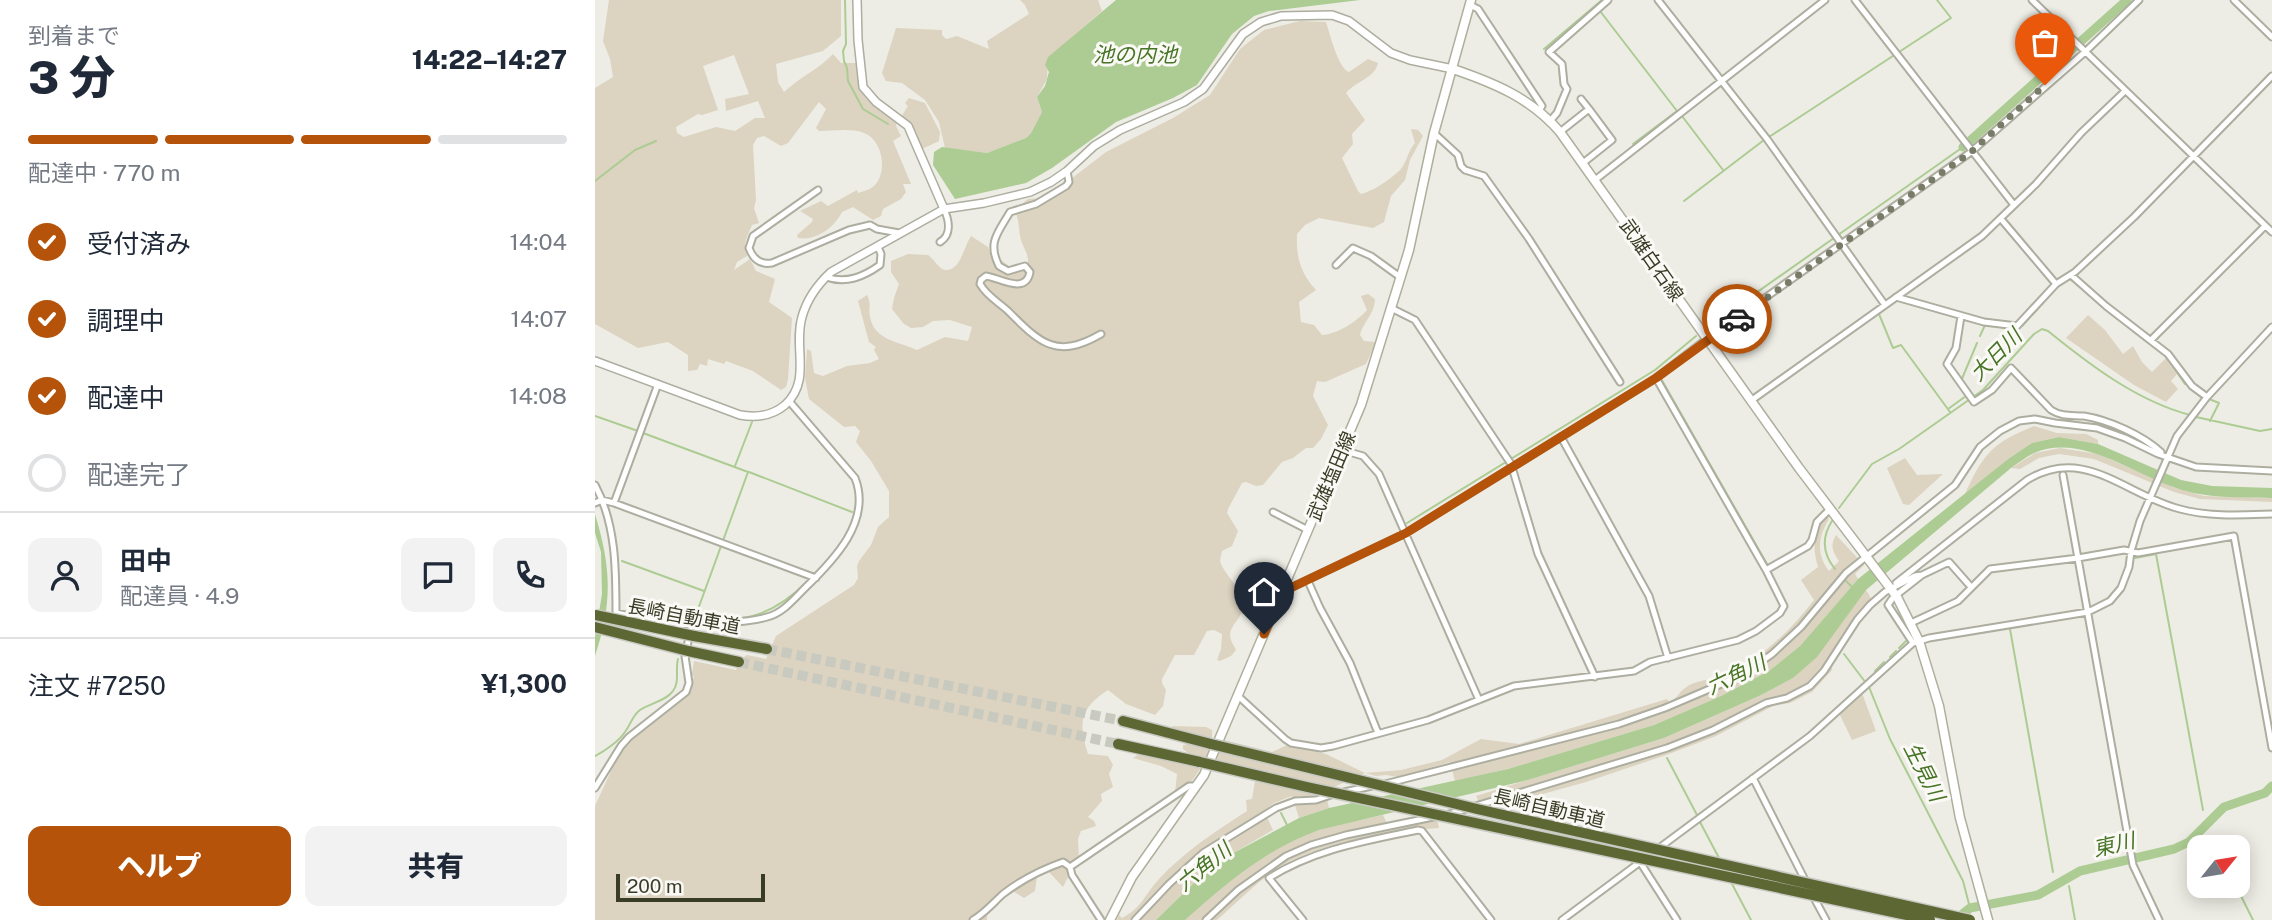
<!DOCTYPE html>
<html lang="ja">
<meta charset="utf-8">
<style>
:root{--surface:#fff;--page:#f2f2f3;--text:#1f2937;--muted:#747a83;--line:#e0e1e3;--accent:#b45309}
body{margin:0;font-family:"Public Sans","Noto Sans JP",sans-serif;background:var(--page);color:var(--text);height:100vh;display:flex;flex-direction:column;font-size:26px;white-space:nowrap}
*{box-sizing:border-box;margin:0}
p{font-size:23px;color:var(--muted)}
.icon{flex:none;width:38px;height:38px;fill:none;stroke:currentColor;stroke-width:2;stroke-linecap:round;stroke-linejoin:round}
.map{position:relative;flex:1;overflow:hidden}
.details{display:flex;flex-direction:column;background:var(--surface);width:595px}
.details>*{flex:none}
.needle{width:46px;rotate:60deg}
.buttons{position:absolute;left:1592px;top:835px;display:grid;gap:14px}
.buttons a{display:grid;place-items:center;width:63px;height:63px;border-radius:14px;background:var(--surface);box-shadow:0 4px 18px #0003;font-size:35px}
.scale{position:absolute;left:21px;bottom:18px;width:149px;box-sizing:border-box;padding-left:7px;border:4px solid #3a3d26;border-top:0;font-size:19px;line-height:24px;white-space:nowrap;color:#3a3d26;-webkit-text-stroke:5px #faf9f6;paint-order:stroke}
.pin{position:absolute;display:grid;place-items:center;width:60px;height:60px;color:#fff;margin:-72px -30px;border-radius:50% 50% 50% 0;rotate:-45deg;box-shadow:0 0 7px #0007}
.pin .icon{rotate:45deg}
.courier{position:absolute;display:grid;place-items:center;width:70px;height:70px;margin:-35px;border:5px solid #b45309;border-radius:50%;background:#fff;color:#222;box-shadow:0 2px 9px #0007}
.summary em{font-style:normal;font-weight:800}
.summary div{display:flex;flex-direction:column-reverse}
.summary{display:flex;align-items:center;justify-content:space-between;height:119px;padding:0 28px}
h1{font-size:46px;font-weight:800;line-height:52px}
.bar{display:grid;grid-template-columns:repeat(4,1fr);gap:10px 7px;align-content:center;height:84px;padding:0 28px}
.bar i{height:9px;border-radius:5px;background:var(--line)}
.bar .on{background:var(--accent)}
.bar p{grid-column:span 4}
.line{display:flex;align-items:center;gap:18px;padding:0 28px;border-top:2px solid var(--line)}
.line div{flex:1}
.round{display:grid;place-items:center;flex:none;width:74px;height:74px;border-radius:14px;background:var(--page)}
ol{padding:0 28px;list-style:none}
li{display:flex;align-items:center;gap:21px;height:77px}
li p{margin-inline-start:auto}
li .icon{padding:7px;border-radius:50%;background:var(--accent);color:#fff;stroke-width:4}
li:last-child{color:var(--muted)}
li i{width:38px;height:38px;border:4px solid var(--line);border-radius:50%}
.cta{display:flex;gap:14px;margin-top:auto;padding:14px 28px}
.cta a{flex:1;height:80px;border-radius:14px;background:var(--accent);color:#fff;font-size:28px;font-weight:800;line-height:80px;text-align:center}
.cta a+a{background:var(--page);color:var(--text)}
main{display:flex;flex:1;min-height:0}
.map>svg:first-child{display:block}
.green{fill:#dcd3c1;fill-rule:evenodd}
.water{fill:#accc93}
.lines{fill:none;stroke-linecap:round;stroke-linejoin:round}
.stream{stroke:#accc93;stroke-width:2}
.river{stroke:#accc93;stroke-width:9}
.motorway-tunnel{stroke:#c9cabf;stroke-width:10;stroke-dasharray:10 5;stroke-linecap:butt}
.minor-casing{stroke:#adaea0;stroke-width:9}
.tertiary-casing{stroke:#adaea0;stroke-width:10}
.secondary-casing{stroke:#aeaf9c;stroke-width:11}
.motorway-casing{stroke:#c8c9c2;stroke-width:13}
.minor{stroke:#fff;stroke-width:5}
.tertiary{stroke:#fff;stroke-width:7}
.secondary{stroke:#fff;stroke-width:8}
.motorway{stroke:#5d6734;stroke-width:10}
.motorway-bridge-casing{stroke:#c8c9c2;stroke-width:13;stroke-linecap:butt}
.motorway-bridge{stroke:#5d6734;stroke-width:10}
.done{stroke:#797b69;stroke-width:7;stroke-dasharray:0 12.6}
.route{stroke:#b45309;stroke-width:9}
.labels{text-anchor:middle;stroke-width:6;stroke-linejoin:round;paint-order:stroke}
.street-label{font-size:19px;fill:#3a3d26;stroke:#faf9f6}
.water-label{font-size:21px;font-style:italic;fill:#477425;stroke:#faf9f6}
</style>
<main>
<section class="details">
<div class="summary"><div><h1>3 分</h1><p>到着まで</p></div><em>14:22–14:27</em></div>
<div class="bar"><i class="on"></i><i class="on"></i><i class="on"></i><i></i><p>配達中 · 770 m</p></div>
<ol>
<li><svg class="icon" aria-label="check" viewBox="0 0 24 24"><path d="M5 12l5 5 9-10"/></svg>受付済み<p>14:04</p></li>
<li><svg class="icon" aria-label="check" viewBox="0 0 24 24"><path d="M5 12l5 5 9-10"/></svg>調理中<p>14:07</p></li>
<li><svg class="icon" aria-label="check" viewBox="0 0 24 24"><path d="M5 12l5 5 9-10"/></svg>配達中<p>14:08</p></li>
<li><i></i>配達完了</li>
</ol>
<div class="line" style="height:126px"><a class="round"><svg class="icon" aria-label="person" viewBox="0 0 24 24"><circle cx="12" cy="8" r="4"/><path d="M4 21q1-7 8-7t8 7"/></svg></a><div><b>田中</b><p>配達員 · 4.9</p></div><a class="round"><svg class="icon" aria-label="chat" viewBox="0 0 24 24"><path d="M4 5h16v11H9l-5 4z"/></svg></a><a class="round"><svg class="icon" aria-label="phone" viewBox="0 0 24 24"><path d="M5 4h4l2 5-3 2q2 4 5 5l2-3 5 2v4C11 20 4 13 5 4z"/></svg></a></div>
<div class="line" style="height:91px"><div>注文 #7250</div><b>¥1,300</b></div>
<div class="cta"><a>ヘルプ</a><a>共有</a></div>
</section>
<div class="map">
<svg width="1677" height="920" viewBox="0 0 1677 920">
<rect width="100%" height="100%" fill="#edede5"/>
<!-- green -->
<path class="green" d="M14,0H246V36L228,51L181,64L183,82L189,92C205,77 224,69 238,54L246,63H261C265,97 277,102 302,121L301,126L306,136L298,141L316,184H308L311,192L306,199L288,209L286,216L278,220L258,207L247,212C239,228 221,241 203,238L202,235L217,222L218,219L205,211L226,201L233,206L262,190L263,193C268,191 275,190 279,186C293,173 288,140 269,133C257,128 237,131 224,131L221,128L231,109L224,102L193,143L186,146L169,136L162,138L158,145L161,200L159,208L164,223L157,225C152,237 147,245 152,256L142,262L139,270L155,259L161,271L180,279L174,302L197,318L193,379L191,387L186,390L158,371L131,361L129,364L113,359L112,366L105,364L102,370L93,371V355L73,342L43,348L0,324V88L18,77L15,59L8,41ZM139,55L154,94L130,99L131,111L163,101L170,118H160L140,131L121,127L89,137L82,133L81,127L103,114L107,115L123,110L108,66Z
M425,0H503L507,11L453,58L452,79L442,97L447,112L436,133L431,138L392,153L350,148L344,122L330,100L307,83L291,81L287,73L301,28L347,30V35L351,39L362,36L394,49L392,41L434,14L430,5Z
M705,21L731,22C735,34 743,68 754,72L773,59L783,63C780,78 761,81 751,93L770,120L757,134L758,144L747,158L763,191L766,194C779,191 797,178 806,169C812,161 813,151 820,143L816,129L823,130L828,136L815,160L810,180L796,196L789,222L778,228L724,218L710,225L702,234C701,256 705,273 721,290L704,302L706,322L719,325L727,335C743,334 761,322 772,310L766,296L773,294L780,299C779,316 769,320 765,335L769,341L781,342L771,364L730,382L722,381L718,396L733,425L726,439L718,448H711L698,458L687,462L668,485L661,486L651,482L647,483L633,509L632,513L643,531L637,546L627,551L625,561C630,577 647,586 648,605C649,619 631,626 636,640C637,643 639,646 641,650L636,656L625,661L622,660L626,649L627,634L619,630L612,631L599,655H580L567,679V683L571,690L568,706L560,715L531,704L513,690C485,708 483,723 493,754L513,756L518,765L514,774L518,787L506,794L507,801L493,817L499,821L501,826L486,831L483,839L484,859L473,869V877L468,887L452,870L442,876L440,891L429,898L413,888L392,910V920H0V806L28,745L92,695L99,677L97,674L99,661L141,670L146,659L152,655L171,659L181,636L259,585L263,578L262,566L264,561L276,545L283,527L294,517V491L276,461L261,442L265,431L260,426L249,427L214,399L210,378L212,349L216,351L219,373L228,376L252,366L275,363L284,359L279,350L281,347L274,342L263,301L272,295C277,304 273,309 275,317C280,341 303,341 322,350L350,337L373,341L377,327L355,320L338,321L328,327L316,328L309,324L297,309L299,298L304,284L296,272V261L313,254L333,255C338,258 344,269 350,270C366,271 369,246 376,236L393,247L397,258L403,264L406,260L419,270L430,271C438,256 428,251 425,236C424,229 424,222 421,213V209L433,199L448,198L472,182L511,152L578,118L615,95L645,49L669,30Z
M314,98L330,103L345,132L344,141L327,149L317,127L306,117L313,106L310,103Z
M1493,315L1510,330L1528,354L1538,346L1547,362L1557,372L1571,358L1582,374L1576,381L1583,389L1571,402L1539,385L1471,338Z
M1439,426L1462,433L1491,434L1503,440V444L1464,437L1437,443L1370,494C1388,454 1397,443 1439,426Z
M1465,448L1503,454L1580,488L1609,496L1677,498V502L1605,499L1579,492L1499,459L1464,454L1444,458L1425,469L1416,468L1440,453Z
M1310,458L1322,475L1348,474L1314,505L1308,504L1292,468Z
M1231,516L1234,519C1223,537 1221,554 1234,571L1244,561C1237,551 1235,545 1241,535L1269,565L1260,574L1263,579L1205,646L1174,671L1126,696L1059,725L913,769L860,781L855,762L803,777L791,775L781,776L770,773L730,791L734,808L704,818L697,796L679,803L669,811L678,830L628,859L602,880L561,920H522L524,915L527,918C547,908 550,894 564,879C590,851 621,831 652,811L651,800L657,799L660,781L618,771L629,740L677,752L692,745L731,754L770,773L806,770L847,760L886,739L924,744L1072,699L1074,702C1084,697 1083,693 1090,688C1100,680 1116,680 1126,676C1165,661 1194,632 1219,600L1206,580L1223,567C1217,548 1218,531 1231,516Z
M1271,590L1279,603L1265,619L1236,665L1237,670L1217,692L1195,703L1178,706L1121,736L1074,754L991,782L901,807L884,802L881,796L1069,738L1164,696L1198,678Z
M1267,693L1281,731L1257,740L1244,713Z
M578,726L611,727L617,730C619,744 605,772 595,783C591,787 585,790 580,793L582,774L566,766L538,758L544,754L592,764L596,761L597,756L588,749V745L603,742L576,729Z
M788,815L794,828L827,820L842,819L844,828L831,829L827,827C779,837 722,842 680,870C659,885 641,903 622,920H590C623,891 657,857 699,839C727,827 758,822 788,815Z"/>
<!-- water -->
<path class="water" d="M521,0H765L674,11L659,16L637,34L602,85L578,98L521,122L457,168L431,183L360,199L338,165L339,152L347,147L392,153L431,138L436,133L447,112L442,97L450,86L454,72L450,65L453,57Z
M1464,437L1503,444L1586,480L1617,486L1677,488V498C1645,497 1612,499 1581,488C1538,474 1486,433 1439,453C1431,457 1423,463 1416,468L1271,590L1222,657L1198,678L1164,696L1069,738L933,780L724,830C669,850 633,882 590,920H561L602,880L629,858L704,818L734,808L913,769L1059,725L1126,696L1174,671L1205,646L1263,579L1412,460L1437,443Z
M0,514C16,567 18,602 0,656V637L7,594L6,552L0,533Z"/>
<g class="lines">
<!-- stream -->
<path class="stream" d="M250,0L251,44L248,51L249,61L252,68L253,81L268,109L293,124
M1005,11L1082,111L1038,144
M949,49L1007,0
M1087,116L1128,170
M1174,137L1356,18L1342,0
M0,181L40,150L61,141
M1089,201L1169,140
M1243,235L1368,147
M1246,249L1285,303
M1475,279L1490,291
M1454,296L1465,284
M1284,314L1298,348L1306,345L1355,412
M1114,326L1239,238
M1427,326L1448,303
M1535,328L1542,334
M1385,336L1390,325L1419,329
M1547,338L1571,356L1590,384
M1065,377L1172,564
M1366,381L1382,343
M1596,389L1606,397
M1614,399L1624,403L1615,421
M1353,409L1371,396
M0,416L43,431
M1601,417L1665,431L1677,429
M48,433L153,472L102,612C147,628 180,613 212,582
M140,466L157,422
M154,472L257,512
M1244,508L1277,464L1304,449L1388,390L1439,334L1447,329L1453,331C1495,365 1542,401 1595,415
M1237,521C1226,538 1228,554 1240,569
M812,523L1060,370L1101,336
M1540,558L1561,554L1608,810
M27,561L109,591
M1251,581L1258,588
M1415,629L1458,872
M1304,648L1311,641
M1249,654L1271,683
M1295,657L1301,651
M1280,671L1289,662
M1274,687L1295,739L1368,881L1375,908
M0,756C10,751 24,741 30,732C36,724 37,716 45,710C55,703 71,701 78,691C85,682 80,670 83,659
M1072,758L1102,815
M686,813L692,825
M1105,822L1124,858
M1617,836L1623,847
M1136,882L1156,920
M1474,886L1480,920
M1641,886L1658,920"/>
<!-- river -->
<path class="river" d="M1368,147L1532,0
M1361,919L1375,908L1443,895L1485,871L1579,849L1594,842L1629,807L1670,793L1677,786"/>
<!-- motorway-tunnel -->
<path class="motorway-tunnel" d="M172,649L528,721
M144,662L523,744"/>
<defs>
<path id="minor" d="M1063,0L1172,139L1290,305
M1260,0L1419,205
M1437,0L1677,232
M1639,0L1677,37
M875,5L883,9L947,106L944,111
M986,99L994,109
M955,121L962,113L972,89L969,84L967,64L954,52L1013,0
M965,132L994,109L1017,140L988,163
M839,133L863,155L866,166L870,170L889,176L934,239L1025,382
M472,171L474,182L471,186L441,204L415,212C403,233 392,242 404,266L413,271L430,266L435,272C431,295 405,278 391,276L386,280L385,284C392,296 402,301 412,310C445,343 461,360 506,334
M1000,180L1230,0
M223,190L158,236L154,248C158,259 165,265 177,263L254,230L275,225L282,229L304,233
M1406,219L1461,284
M345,242C357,235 354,220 349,209
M741,265L758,248L776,256L805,277
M1476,275L1511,306L1573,354L1597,386L1612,397
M231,277C251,284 268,277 285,265L286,254L283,247
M1301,297L1389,322L1422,326L1461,284L1480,272L1539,217L1677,76
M796,308L820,320L916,464L943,554L1000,677
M1366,316L1361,348L1352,364L1379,402L1397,390L1416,368L1456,410C1467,417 1477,415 1489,416C1514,420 1547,435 1566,452
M1556,340L1670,226
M1061,378L1171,570
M1157,400L1387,236L1441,184L1486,133L1530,91
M966,437L1054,596L1073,658
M747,450L768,456L784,474L884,700
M1468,475L1538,865L1564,920
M0,485C21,524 21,569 21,613L83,626L97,623
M0,503L7,500L19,503L221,578
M19,503L63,384
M678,512L713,530
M713,581L725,608L755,663L783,733
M1301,583L1432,480C1490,445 1530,495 1585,509C1615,517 1646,515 1677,514
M687,592L811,533L1061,378L1109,341L1376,152L1490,52L1544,0
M1304,593L1327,575L1354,562L1376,587
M1297,599L1293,605L1318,643
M1316,623L1363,601L1395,569L1483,558L1529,550L1543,553L1639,536L1677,748
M642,695L690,739L696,743L726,748L738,746L833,720L919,686L1039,671L1055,662L1143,640L1161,631L1185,613L1189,606L1171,570L1213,546L1217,540L1222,522L1235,509
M1158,778L1212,884
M790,784L1024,724L1070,708L1131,682L1163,664L1177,654L1206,627L1251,573L1360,485L1385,447L1405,431L1424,421L1440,419L1460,423L1502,428L1530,438L1563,454L1601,467L1677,471
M0,788L26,746L34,737L91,692L94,683L90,656L97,623C109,620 118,624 129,623C143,622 159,621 172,617C188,613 199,599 210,588C239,560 277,521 260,478L194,401
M749,792L777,786
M851,815L1072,748L1118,730L1171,703L1192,698L1215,686L1229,671L1262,620L1275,605L1290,592L1320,576L1327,575
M1045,862L1082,920
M475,867L594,786H601
M1218,896L1231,920
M378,920C390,913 398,903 408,894C425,881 448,869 468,862L475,867L477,875L506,920
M540,920L574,884L608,853L681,808L700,801L721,800L736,795
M611,920L643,890L691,856L716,845L751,835L838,817
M708,920L674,878C720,849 771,841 823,830L827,831L896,920
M967,920L1215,736L1318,643L1334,638L1493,612L1515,601L1526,588L1534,567L1536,551L1545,521L1582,436L1612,397L1677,327"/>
<path id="tertiary" d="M262,0L263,40L268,87L281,102L313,126L349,209
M0,361L145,415C162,418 177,416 190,405C217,381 198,347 207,317C212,299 222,285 236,272L349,209L389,203L435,192L456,182L472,171L499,146L525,130L589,102L608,89L648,34L666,22L686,16L737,15L754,21L796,53L815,60L858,69"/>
<path id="secondary" d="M858,69C899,83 936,98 965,132L1204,468L1302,597L1324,641L1344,706L1365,818L1393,920
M515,920L537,877L609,775L766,405L814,250L839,133L876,0"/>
<path id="motorway" d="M99,636L172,649
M93,651L144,662
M528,721L616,744
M523,744L605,762"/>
</defs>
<!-- minor casing -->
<use href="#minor" class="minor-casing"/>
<!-- tertiary casing -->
<use href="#tertiary" class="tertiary-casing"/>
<!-- secondary casing -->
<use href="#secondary" class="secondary-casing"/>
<!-- motorway casing -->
<use href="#motorway" class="motorway-casing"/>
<!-- minor -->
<use href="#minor" class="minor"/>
<!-- tertiary -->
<use href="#tertiary" class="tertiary"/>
<!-- secondary -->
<use href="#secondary" class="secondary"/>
<!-- motorway -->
<use href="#motorway" class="motorway"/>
<defs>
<path id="motorway-bridge" d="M0,615L99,636
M0,627L93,651
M616,744L882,809L1375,920
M605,762L712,787L1335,920"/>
</defs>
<!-- motorway-bridge casing -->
<use href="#motorway-bridge" class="motorway-bridge-casing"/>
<!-- motorway-bridge -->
<use href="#motorway-bridge" class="motorway-bridge"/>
</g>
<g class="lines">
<!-- done -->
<path class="done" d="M1142,319L1376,152L1450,85"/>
<!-- route -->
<path class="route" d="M669,634L687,592L811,533L1061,378L1142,319"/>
</g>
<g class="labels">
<!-- street labels -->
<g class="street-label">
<text transform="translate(1057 260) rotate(55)" y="7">武雄白石線</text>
<text transform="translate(736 476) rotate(-67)" y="7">武雄塩田線</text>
<text transform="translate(89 616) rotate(11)" y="7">長崎自動車道</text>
<text transform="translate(954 808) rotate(13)" y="7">長崎自動車道</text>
</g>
<!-- water labels -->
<g class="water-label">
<text x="540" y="62">池の内池</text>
<text transform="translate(1401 355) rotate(-45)" y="7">大日川</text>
<text transform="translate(1141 675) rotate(-26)" y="7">六角川</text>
<text transform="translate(1329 772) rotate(63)" y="7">生見川</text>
<text transform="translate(1519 845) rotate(-13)" y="7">東川</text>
<text transform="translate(609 867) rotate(-39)" y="7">六角川</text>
</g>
</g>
</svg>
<div class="buttons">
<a><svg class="needle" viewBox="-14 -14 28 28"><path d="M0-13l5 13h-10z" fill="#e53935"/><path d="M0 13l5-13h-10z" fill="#747a83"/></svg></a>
</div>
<div class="scale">200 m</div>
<div class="pin" style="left:1450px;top:85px;background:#ea580c"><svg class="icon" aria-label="bag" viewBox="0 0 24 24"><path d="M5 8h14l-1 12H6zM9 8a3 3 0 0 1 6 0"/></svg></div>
<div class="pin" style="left:669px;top:634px;background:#1f2937"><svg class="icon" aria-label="home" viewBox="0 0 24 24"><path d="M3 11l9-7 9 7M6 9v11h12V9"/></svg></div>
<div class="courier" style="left:1142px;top:319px"><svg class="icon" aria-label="car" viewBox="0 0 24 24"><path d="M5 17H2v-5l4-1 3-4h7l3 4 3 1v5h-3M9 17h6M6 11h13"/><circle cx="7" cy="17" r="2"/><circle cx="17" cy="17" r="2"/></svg></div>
</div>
</main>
